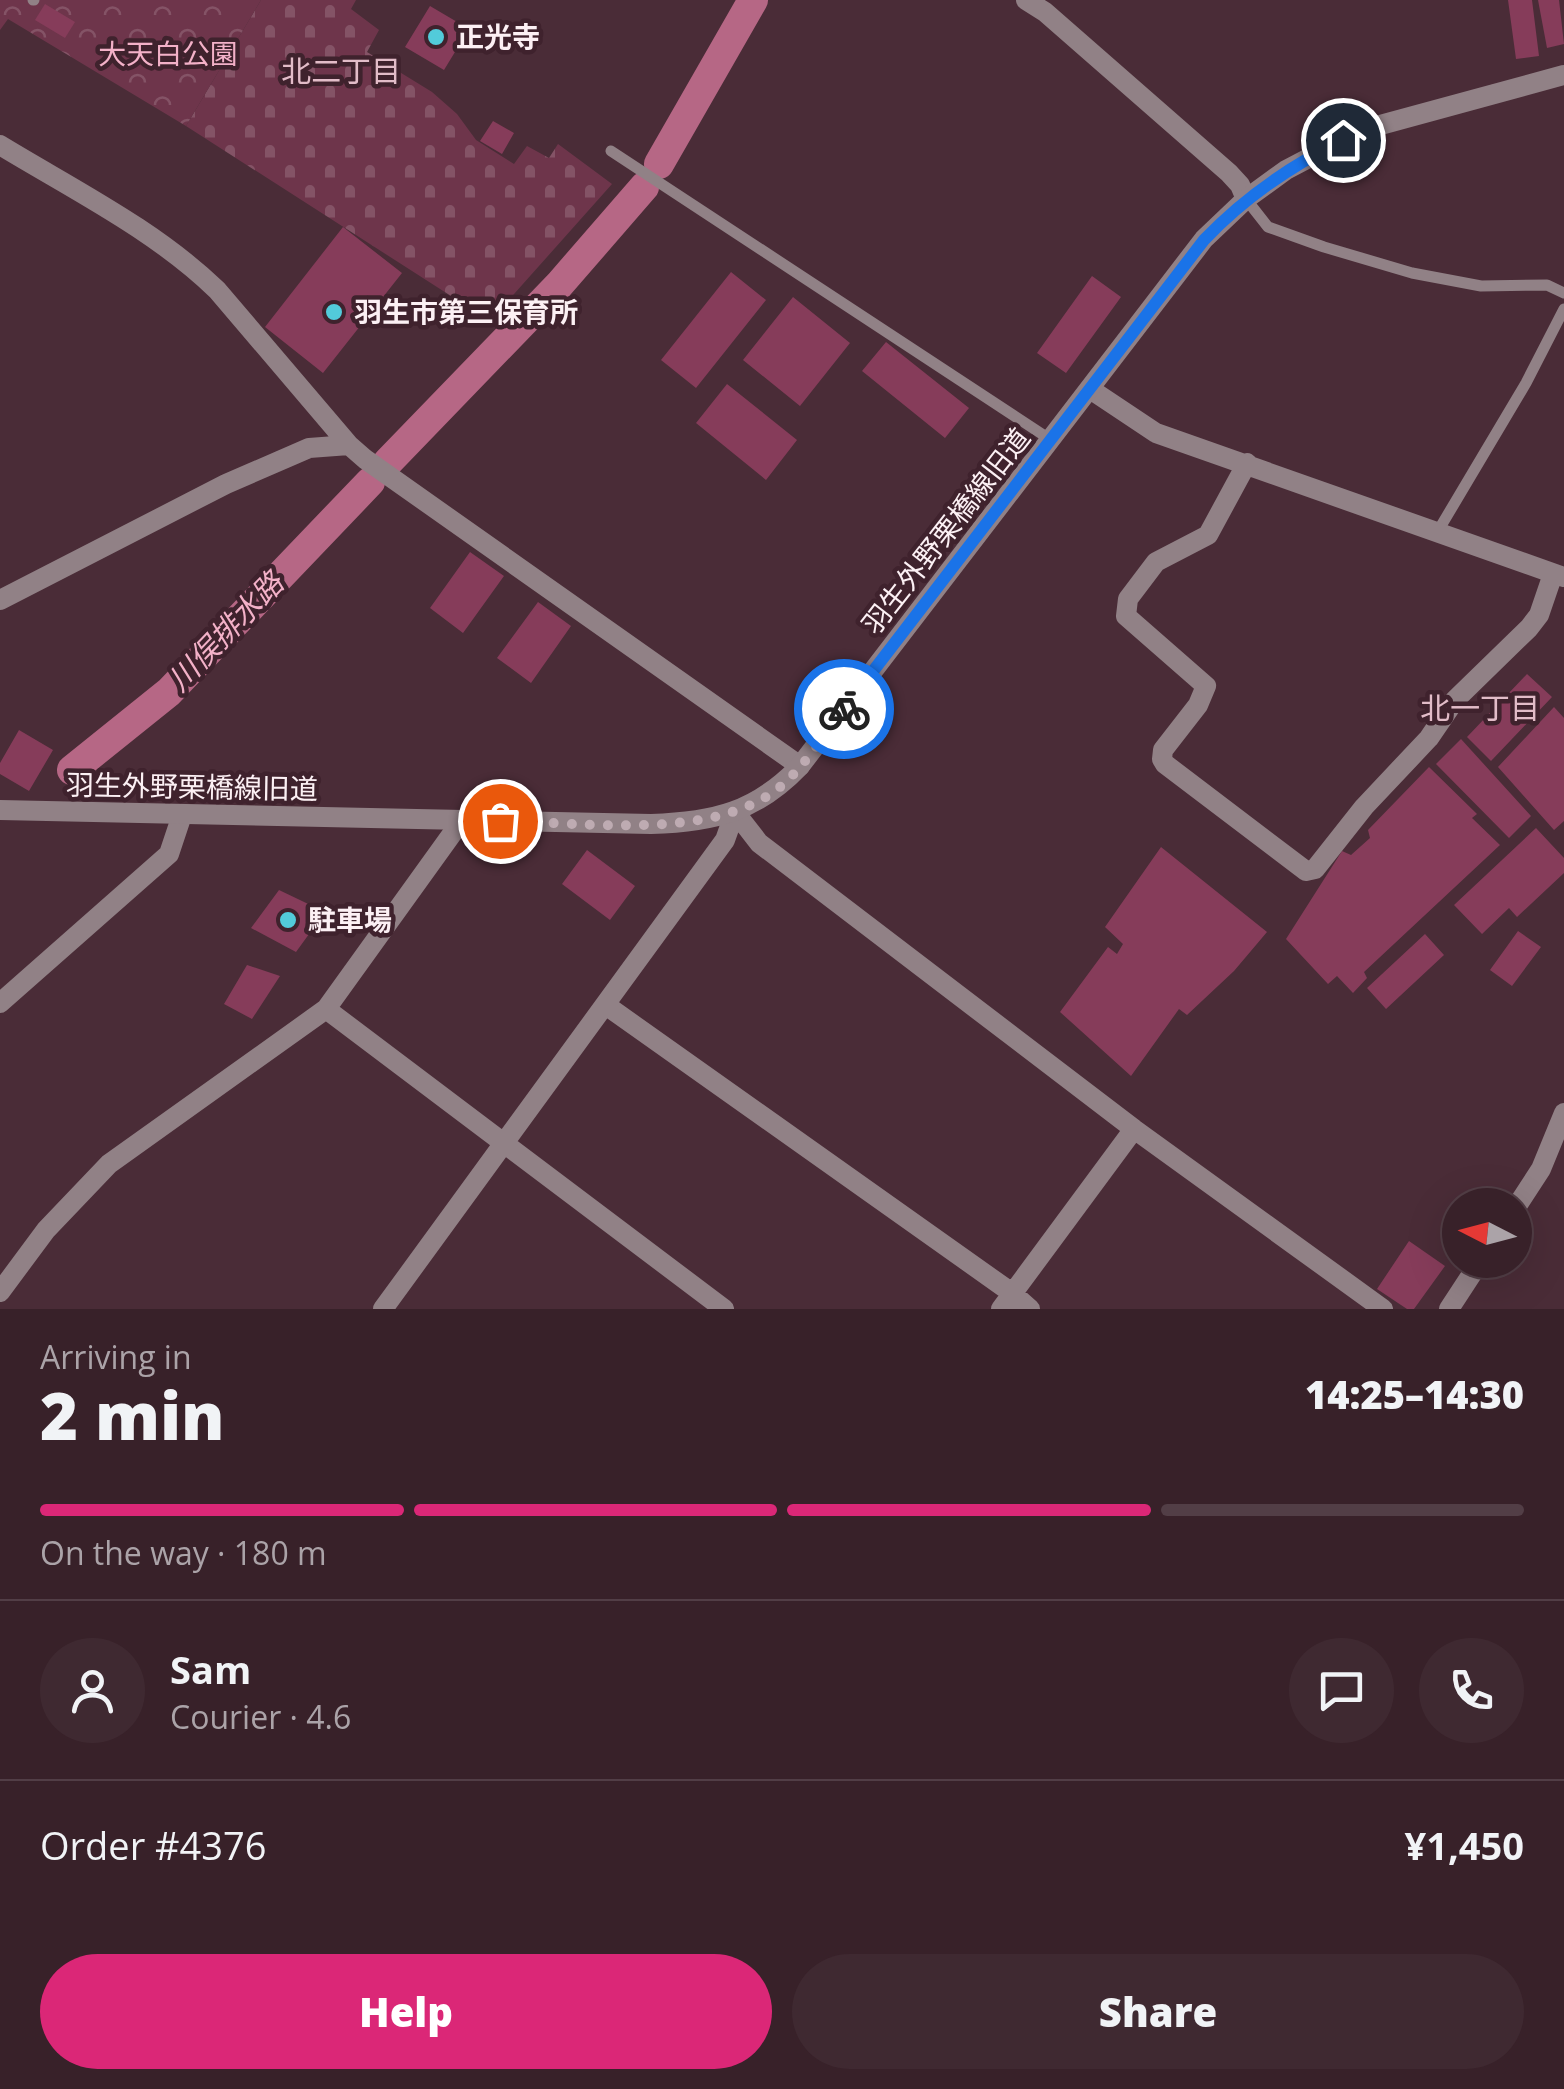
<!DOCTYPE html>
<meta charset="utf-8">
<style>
:root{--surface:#382129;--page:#3f2931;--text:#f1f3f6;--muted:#aba3a8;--line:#523e46;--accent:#db2777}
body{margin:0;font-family:"Open Sans","Noto Sans JP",sans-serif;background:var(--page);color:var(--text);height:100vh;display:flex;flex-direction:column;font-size:38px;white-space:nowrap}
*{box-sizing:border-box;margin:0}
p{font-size:32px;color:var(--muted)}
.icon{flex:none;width:55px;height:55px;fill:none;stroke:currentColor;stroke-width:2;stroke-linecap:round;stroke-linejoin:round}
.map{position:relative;height:1309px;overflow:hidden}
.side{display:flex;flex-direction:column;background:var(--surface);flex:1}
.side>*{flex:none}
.needle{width:65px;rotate:276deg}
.controls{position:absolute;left:1442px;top:1188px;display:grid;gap:20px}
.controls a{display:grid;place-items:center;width:90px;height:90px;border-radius:50%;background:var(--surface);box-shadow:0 10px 40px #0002,0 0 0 2px var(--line);font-size:50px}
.pin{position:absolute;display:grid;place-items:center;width:85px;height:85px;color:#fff;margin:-42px;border:5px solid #fff;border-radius:50%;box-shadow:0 2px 10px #0007}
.courier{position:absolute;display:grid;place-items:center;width:100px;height:100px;margin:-50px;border:8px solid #1a73e8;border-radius:50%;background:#fff;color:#222;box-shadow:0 2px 12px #0007}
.overview em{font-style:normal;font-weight:800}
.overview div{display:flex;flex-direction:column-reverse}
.overview{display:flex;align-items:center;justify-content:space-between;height:170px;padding:0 40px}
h1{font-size:65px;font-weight:800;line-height:75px}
.bar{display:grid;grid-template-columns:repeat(4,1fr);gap:15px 10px;align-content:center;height:120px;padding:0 40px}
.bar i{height:12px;border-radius:8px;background:var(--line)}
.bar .selected{background:var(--accent)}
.bar p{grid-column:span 4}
.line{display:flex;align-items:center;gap:25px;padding:0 40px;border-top:2px solid var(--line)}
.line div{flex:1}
.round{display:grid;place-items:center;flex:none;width:105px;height:105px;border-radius:52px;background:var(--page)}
.action{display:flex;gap:20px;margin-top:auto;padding:20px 40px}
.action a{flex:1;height:115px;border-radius:60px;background:var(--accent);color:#fff;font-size:40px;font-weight:800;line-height:115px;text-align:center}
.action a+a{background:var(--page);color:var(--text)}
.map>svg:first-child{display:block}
.cemetery{fill:url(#cemetery-stones)}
.park{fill:url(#park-crowns)}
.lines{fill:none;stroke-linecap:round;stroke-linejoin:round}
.canal{stroke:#b66785;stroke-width:30}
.building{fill:#863c5a}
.service{stroke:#918186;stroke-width:11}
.minor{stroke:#918186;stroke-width:20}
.tertiary{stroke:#918186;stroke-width:20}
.done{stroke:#beabb2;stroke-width:10;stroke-dasharray:0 18}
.route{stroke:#1a73e8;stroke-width:12}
.poi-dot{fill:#52cbda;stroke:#3f222d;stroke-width:4}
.labels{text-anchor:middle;stroke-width:9;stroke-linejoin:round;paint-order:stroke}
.poi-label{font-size:28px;font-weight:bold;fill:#fcf0f4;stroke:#3f222d;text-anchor:start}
.park-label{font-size:28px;fill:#f3b1c8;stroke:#3f222d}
.street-label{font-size:28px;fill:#fcf0f4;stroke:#3f222d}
.neighbourhood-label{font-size:30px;fill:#e2bcc8;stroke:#3f222d}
.water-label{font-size:30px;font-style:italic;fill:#f3b1c8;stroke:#3f222d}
</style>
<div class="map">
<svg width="1564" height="1309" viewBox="0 0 1564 1309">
<defs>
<pattern id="cemetery-stones" width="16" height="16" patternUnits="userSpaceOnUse" patternTransform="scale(2.5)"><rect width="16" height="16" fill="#6e354b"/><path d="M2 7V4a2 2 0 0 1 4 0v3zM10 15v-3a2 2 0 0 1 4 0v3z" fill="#845366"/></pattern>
<pattern id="park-crowns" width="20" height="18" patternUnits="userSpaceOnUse" patternTransform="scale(2.5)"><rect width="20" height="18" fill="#6e354b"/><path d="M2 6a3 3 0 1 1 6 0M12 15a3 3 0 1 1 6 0" fill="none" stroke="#845366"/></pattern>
</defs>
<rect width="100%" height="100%" fill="#4a2c37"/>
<!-- cemetery -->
<path class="cemetery" d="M261,0H356L351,9L379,30L367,52L432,92L457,114L476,140L514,164L527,146L549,158L558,144L612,184L490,321L186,126Z"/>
<!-- park -->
<path class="park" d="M0,0H261L186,126L8,19L0,30Z"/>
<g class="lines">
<!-- canal -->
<path class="canal" d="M659,164L753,0
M388,462L559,285L644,187
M72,770L169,692L370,482"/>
</g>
<!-- building -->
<path class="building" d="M1508,0H1532L1539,56L1516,59Z
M1538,0H1559L1564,44L1547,48Z
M45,4L75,22L65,38L35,20Z
M430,6L469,29L444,70L405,47Z
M493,121L514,133L502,154L480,141Z
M343,227L402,273L323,373L265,327Z
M731,272L766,300L696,388L661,360Z
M1092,276L1121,297L1066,373L1037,353Z
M793,297L850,343L800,406L743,360Z
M886,342L969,408L945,438L862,371Z
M727,384L797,440L766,480L696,423Z
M470,552L504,576L463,633L430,608Z
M538,602L571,626L531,683L497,658Z
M1527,674L1552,697L1491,761L1467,737Z
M1554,707L1564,718V821L1554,830L1498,767Z
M19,730L53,750L29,791L0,774V763Z
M1461,739L1531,816L1509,838L1436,764Z
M1429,767L1477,814L1472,818L1500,845L1364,972L1367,978L1353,993L1337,976L1328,984L1286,939L1342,851L1351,855L1370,838L1368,830Z
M1536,828L1564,858V873L1517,917L1509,908L1482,934L1454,905Z
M1161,847L1267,932L1234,971L1187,1015L1179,1009L1131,1076L1060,1012L1108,947L1117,954L1123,944L1105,927Z
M587,850L635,886L610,920L562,884Z
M279,890L325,912L296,952L251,928Z
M1518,931L1541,947L1512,986L1490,970Z
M1425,934L1444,955L1386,1009L1367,988Z
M247,965L280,976L252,1019L224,1004Z
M1409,1241L1445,1266L1414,1309H1407L1377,1289Z"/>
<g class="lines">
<!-- service -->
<path class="service" d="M33,0H34
M611,151L1051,440
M1246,199L1268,227L1324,247L1412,273L1481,286L1547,285L1564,293
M1438,531L1526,383L1564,309"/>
<!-- minor -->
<path class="minor" d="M1026,0L1045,12L1229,173L1240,185L1246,199
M0,145C74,190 155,230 217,290L349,445L365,459L800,766
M1090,389L1156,433L1564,577
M1247,463L1208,535L1156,562L1128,599L1126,616L1206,686L1198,705L1163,750L1162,759L1165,764L1306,871L1315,869L1364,807L1429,738L1455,700L1529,628L1539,615L1553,574
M0,600L226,484L309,448L349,445
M735,812L759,843L1134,1129L1383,1309
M0,1003L169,854L182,815
M607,1006L1012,1293L1030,1309
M326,1009L724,1309
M1515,1209L1541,1169L1564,1113
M0,1292L46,1230L109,1164L326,1009L462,820
M383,1309L725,840L735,812
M1001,1309L1134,1129
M1449,1309L1481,1260"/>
<!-- tertiary -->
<path class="tertiary" d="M0,810L651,824C714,822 756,812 800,766L1204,239L1246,199L1286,170L1362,130L1564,75"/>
</g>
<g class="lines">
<!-- done -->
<path class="done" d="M500,821C582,822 713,842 780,787C805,766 824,735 844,709"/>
<!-- route -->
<path class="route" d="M844,709L1204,240C1245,197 1290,166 1343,140"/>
</g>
<!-- markers -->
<g class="poi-dot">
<circle cx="436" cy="37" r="10"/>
<circle cx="334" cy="312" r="10"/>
<circle cx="288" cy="920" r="10"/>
</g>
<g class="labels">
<!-- poi labels -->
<g class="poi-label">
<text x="456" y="47">正光寺</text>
<text x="354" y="322">羽生市第三保育所</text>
<text x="308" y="930">駐車場</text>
</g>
<!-- park labels -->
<g class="park-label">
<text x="168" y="64">大天白公園</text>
</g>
<!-- street labels -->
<g class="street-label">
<text transform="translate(946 531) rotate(-52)" y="10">羽生外野栗橋線旧道</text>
<text transform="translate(192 787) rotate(1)" y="10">羽生外野栗橋線旧道</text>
</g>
<!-- neighbourhood labels -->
<g class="neighbourhood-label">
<text x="341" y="82">北二丁目</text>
<text x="1480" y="719">北一丁目</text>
</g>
<!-- water labels -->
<g class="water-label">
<text transform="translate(226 632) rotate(-46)" y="10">川俣排水路</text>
</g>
</g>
</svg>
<div class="controls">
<a><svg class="needle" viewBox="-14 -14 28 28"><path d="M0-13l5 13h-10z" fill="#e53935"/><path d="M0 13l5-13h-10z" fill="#aba3a8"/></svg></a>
</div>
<div class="pin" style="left:500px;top:821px;background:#ea580c"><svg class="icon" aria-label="bag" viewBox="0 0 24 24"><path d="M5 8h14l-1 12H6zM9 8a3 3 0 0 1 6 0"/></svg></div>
<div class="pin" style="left:1343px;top:140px;background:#1f2937"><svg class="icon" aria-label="home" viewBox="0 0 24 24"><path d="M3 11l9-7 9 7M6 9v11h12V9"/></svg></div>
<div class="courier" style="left:844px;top:709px"><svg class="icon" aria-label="bike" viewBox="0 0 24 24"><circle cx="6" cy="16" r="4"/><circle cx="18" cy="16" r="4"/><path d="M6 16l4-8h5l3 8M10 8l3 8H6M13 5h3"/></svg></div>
</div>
<section class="side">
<div class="overview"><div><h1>2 min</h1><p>Arriving in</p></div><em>14:25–14:30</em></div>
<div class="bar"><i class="selected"></i><i class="selected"></i><i class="selected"></i><i></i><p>On the way · 180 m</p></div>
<div class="line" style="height:180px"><a class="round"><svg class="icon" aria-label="person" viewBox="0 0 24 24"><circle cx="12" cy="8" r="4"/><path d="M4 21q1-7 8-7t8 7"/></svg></a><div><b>Sam</b><p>Courier · 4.6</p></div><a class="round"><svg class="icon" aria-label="chat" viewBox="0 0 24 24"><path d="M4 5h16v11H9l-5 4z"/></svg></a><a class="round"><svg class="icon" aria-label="phone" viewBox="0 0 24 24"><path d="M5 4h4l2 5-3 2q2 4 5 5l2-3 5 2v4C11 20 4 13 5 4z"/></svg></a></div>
<div class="line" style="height:130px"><div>Order #4376</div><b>¥1,450</b></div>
<div class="action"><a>Help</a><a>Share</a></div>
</section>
